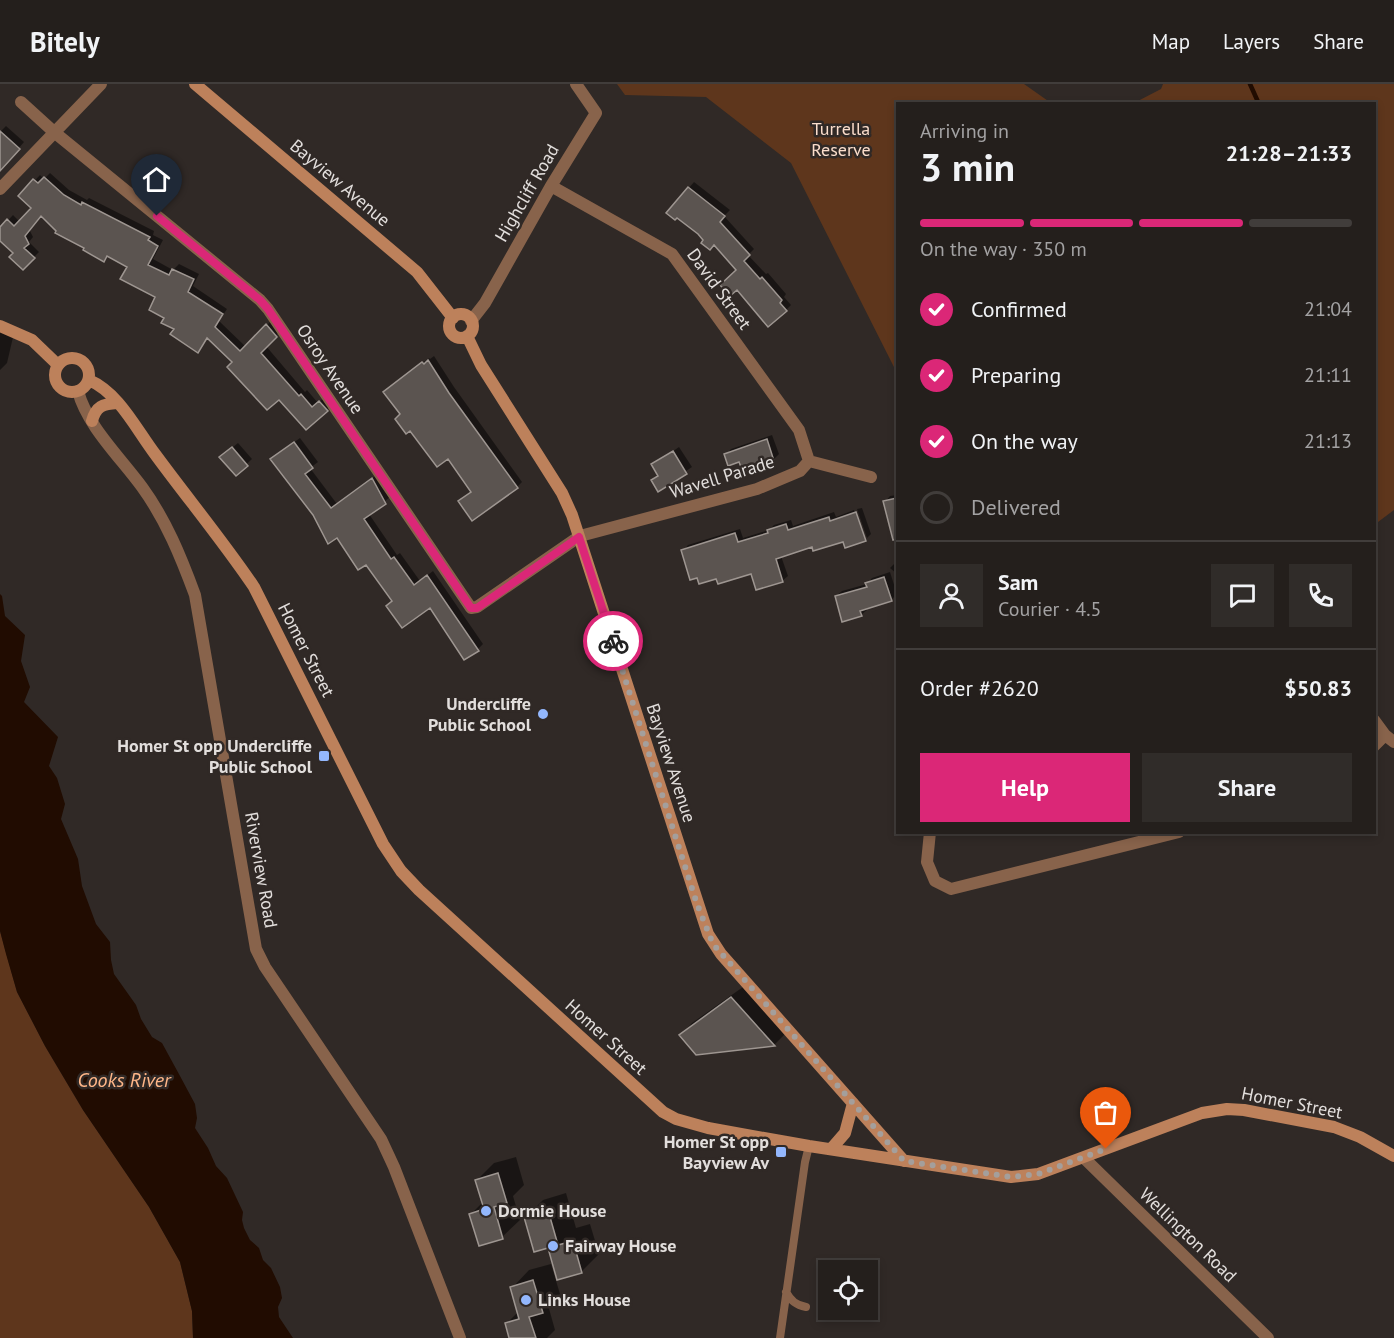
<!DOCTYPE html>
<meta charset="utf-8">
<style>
:root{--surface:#241f1c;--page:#302c29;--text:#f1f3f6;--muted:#a3a2a3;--line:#413d3b;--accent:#db2777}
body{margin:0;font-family:"PT Sans",sans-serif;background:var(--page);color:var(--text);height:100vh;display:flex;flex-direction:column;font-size:22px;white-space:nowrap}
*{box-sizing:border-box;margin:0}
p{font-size:20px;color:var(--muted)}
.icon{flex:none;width:33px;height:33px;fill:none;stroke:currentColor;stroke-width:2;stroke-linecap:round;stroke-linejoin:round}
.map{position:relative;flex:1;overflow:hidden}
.drawer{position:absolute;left:896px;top:18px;width:480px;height:732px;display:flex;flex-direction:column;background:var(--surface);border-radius:0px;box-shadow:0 3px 9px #0003,0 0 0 2px var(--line)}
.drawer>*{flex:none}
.buttons{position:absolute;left:818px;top:1176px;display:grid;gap:12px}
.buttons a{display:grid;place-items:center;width:60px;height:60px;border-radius:0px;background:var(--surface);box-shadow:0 3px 9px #0003,0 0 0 2px var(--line);font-size:30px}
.pin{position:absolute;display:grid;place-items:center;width:51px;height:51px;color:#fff;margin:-62px -26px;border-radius:50% 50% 50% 0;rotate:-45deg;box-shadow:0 0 6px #0007}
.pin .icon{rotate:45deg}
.courier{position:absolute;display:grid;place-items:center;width:60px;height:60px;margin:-30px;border:4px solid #db2777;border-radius:50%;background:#fff;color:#222;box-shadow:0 2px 8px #0007}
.headline em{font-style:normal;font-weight:700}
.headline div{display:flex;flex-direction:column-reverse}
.headline{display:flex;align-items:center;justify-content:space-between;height:102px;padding:0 24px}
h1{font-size:39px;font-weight:700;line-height:45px}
.bar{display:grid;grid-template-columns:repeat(4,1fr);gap:9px 6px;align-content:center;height:72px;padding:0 24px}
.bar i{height:8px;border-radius:4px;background:var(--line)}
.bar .on{background:var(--accent)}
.bar p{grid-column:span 4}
.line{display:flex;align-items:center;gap:15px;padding:0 24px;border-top:2px solid var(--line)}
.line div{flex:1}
.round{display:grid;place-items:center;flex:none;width:63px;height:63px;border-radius:0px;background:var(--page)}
ol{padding:0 24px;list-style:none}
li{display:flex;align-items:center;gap:18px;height:66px}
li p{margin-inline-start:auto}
li .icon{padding:6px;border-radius:50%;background:var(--accent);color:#fff;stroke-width:4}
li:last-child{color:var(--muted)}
li i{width:33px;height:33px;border:3px solid var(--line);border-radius:50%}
.action{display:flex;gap:12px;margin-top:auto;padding:12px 24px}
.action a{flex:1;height:69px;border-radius:0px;background:var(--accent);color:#fff;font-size:24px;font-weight:700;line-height:69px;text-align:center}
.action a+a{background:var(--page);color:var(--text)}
header{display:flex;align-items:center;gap:36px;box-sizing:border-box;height:84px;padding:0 30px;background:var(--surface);border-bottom:2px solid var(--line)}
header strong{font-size:28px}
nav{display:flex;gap:33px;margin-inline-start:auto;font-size:21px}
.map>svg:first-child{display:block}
.green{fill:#5e361c}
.water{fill:#210c01}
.shadow{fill:#0007}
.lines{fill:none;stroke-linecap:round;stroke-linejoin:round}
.stream{stroke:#210c01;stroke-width:4.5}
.building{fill:#5b5450;stroke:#9e9691;stroke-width:1.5}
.lane{stroke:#88634b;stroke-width:8}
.street{stroke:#88634b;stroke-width:12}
.secondary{stroke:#bd815b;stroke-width:12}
.done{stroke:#a49f9c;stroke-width:6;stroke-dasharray:0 10.8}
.route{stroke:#db2777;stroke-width:8}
.poi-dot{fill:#93b7fd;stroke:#302926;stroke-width:2}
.labels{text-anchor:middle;stroke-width:5;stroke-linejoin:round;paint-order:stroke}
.park-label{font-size:18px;fill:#fbddcb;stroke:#302926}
.street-label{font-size:18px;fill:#e2dedc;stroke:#302926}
.poi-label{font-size:18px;font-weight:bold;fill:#e2dedc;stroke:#302926;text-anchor:end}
.water-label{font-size:20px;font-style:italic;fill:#feb688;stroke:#302926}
</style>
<header>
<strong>Bitely</strong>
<nav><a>Map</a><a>Layers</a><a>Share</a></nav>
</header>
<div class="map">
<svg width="1394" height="1254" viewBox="0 0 1394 1254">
<rect width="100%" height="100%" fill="#302926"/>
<!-- green -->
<path class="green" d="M617,0H1024L1051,19L897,20V289L791,79L706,13L625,11Z
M1163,0H1394V426L1374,441V20L1134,19L1161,5Z
M0,847L17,908L45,962L83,1026L149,1123L180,1178L192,1227L193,1254H0Z"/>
<!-- water -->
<path class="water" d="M0,510L2,512L5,532L25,551L21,577L30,603L24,618L58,653L49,682L57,694L65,720L61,735L78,775L82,802L96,840L110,858L111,876L114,890L136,921L141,935L152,953L162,959L180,992L195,1020L197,1034L195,1044L208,1064L216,1082L227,1094L243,1128L242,1136L244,1144L250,1156L259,1164L263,1176L271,1184L280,1203L282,1214L278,1223L279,1233L293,1254H193L192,1227L180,1178L149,1123L83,1026L45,962L17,908L6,870L0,847Z"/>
<!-- shadow -->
<path class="shadow" d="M6,42L24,58L0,86V48Z
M50,89L69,106L87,116L89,114L154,147L153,151L163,156L153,175L173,186L179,180L199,190L193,202L227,225L219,237L246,263L272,236L281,246L266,262L305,308L307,306L318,319L325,313L332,321L306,344L279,313L234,278L208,253L198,267L166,233L157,213L129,182L108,171L104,176L58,146L42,131L29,145L33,153L29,158L39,168L23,184L15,169L0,155V145L13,131L20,138L33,124L20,112L40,91L44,95Z
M694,98L730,126L724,132L754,165L748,171L766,190L768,189L786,210L784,213L791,221L786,226L738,186L714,160L705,156L677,132L668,128Z
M0,244L14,249L7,279L0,286Z
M434,272L454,303L522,398L517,403L472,408L448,373L402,330L391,303L429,274L430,275Z
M772,351L779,370L773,376H740L726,371L731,365Z
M300,354L318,378L310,384L337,420L378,390L390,413L369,430L397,471L400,469L420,497L433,487L483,560L478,565L430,522L393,516L366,478L278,370Z
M238,359L252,375L236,390L227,368Z
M679,363L692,383L658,406L653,396L659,390L653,381Z
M897,411V433L885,418L890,412Z
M862,424L871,450L867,454L857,425Z
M854,426L865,455L844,456L813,462L781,472L788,492L782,497L752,488L717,493L683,467L688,461L740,445L743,454L769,446L774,441L791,436L793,442L834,428L836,433Z
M897,477V490L890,484Z
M890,488L897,510L891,516L866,523L867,526L861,531L836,512L842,507L867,500L872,494Z
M743,903L785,950L774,961L681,951L692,939Z
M516,1073L524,1101L513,1112L520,1136L502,1153L471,1130L483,1118L477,1096L494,1079Z
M566,1109L576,1144L590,1140L599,1170L581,1188L549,1162L526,1133L543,1116Z
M551,1180L560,1210L548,1221L555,1246L547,1254H511L507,1239L519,1227L512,1204L529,1186Z"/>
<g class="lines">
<!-- stream -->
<path class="stream" d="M1250,0L1259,20"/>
</g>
<!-- building -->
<path class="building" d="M0,47L20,65L0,87Z
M44,93L64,111L81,121L82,118L150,153L148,156L158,162L148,181L169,191L172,185L194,195L188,208L223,230L215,243L240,267L266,240L277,253L261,269L299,312L301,310L312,323L319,317L328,327L306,346L279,316L267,326L227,283L232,278L207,254L198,269L170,250L174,245L161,239L164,234L149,226L155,213L120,195L127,183L107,172L104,178L83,166L84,164L55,149L56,147L41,132L25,152L29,160L24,164L35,174L23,186L9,173L13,169L0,157V143L7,135L14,142L31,124L18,112L33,95L38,99Z
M688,103L725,132L720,138L750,171L744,177L760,195L762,193L782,216L780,219L787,227L768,243L737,206L730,212L720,201L736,186L714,161L710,166L701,159L703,156L698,150L677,134L675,136L666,129Z
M428,276L449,309L518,404L472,437L458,417L471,408L448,375L437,383L410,347L406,350L395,335L400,330L383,308L422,278L424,280Z
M767,355L774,377L743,388L739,378L728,382L724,370Z
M294,358L313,384L305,390L331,424L372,394L386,420L364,435L391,475L394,473L414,501L427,491L479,567L464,576L430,524L402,544L386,522L392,517L366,481L358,486L337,454L328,460L313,431L270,375Z
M232,363L248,382L236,392L219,373Z
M673,367L687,390L658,408L651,396L658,392L651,380Z
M897,414V455L893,456L883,417Z
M856,428L866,457L845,464L843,458L813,467L812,463L776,475L783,498L756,506L751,490L718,500L716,495L699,500L697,494L690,496L681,466L735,449L738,458L768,449L767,446L786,440L788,446L829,433L830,437Z
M884,493L892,517L860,527L862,532L842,538L835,512L867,503L865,499Z
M731,913L775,962L696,971L679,951Z
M498,1089L507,1119L494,1123L503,1155L479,1162L469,1130L484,1125L475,1096Z
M548,1126L558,1161L573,1157L582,1189L557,1196L548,1164L534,1168L524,1133Z
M533,1196L543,1229L529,1233L536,1254H509L505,1239L519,1235L510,1203Z"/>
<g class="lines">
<!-- lane -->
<path class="lane" d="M786,1208C791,1217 796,1221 806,1223
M780,1254L805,1078L809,1062"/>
<!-- street -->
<path class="street" d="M21,18L54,48L260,216L268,225L471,524L477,523L580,452L757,405L800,387L809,377L871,393
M551,102L672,170L799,346L809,377
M0,105L101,0
M471,237L485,219L551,102L596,29L576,0
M78,307C87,342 121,374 142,403C166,436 181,473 195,511L256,865L265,883L381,1055L394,1083L460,1254
M1374,636L1385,651L1394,658
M1374,662L1385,651
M930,748L927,778L935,797L951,805L1179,748
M1084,1074L1268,1254"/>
<!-- secondary -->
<path class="secondary" d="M195,0L417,188L453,234
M449 242a12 12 0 1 1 24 0a12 12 0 1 1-24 0Z
M0,242L32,256L58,281
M467,252L481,281L562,409L572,431L708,850L721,870L904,1077
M55 291a17 17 0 1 1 34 0a17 17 0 1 1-34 0Z
M89,296C119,309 136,345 155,370C188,415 223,457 254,503L383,760L401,787L419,806L663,1028L676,1035L708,1044L809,1062L1011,1093L1038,1090L1202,1029L1227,1025L1244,1026L1334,1043L1360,1053L1394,1072
M92,337C96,322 103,320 117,319
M832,1064L845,1049L853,1019"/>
</g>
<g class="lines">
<!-- done -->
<path class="done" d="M613,557L697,820L713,860L904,1077L1011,1093L1038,1090L1106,1065"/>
<!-- route -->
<path class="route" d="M157,132L260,216L268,225L471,524H477L579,453L613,557"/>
</g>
<!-- markers -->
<g class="poi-dot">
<circle cx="543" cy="630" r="6"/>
<rect x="318" y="666" width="12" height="12" rx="3"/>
<rect x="775" y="1062" width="12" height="12" rx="3"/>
<circle cx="486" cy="1127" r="6"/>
<circle cx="553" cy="1162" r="6"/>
<circle cx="526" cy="1216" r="6"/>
</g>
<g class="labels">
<!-- park labels -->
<g class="park-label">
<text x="841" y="51">Turrella<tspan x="841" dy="21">Reserve</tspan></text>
</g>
<!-- street labels -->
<g class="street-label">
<text transform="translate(340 99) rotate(40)" y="6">Bayview Avenue</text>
<text transform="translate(527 109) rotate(-60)" y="6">Highcliff Road</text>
<text transform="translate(719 205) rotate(54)" y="6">David Street</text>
<text transform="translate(330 285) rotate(56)" y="6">Osroy Avenue</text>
<text transform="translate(722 393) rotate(-17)" y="6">Wavell Parade</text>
<text transform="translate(306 566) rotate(63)" y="6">Homer Street</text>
<text transform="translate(671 679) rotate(72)" y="6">Bayview Avenue</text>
<text transform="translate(261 786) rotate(80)" y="6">Riverview Road</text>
<text transform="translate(606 953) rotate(42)" y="6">Homer Street</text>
<text transform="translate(1292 1019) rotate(11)" y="6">Homer Street</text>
<text transform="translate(1188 1151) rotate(44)" y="6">Wellington Road</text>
</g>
<!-- poi labels -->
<g class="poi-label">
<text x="531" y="626">Undercliffe<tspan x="531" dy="21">Public School</tspan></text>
<text x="312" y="668">Homer St opp Undercliffe<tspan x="312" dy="21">Public School</tspan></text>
<text x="769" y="1064">Homer St opp<tspan x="769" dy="21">Bayview Av</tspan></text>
<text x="498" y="1133" text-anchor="start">Dormie House</text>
<text x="565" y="1168" text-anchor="start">Fairway House</text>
<text x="538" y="1222" text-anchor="start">Links House</text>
</g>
<!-- water labels -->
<g class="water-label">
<text x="124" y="1003">Cooks River</text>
</g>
</g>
</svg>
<div class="buttons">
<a><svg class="icon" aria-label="locate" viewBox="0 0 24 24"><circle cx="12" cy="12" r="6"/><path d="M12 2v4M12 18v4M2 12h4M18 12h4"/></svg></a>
</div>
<div class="pin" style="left:1106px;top:1065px;background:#ea580c"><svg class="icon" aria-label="bag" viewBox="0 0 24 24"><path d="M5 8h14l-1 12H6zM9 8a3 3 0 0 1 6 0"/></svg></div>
<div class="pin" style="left:157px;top:132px;background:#1f2937"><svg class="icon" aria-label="home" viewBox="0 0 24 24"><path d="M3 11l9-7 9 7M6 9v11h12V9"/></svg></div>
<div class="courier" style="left:613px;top:557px"><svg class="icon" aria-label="bike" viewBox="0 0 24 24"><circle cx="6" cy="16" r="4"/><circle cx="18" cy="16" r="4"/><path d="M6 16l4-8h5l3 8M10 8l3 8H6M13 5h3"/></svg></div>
<section class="drawer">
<div class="headline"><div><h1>3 min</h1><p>Arriving in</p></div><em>21:28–21:33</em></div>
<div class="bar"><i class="on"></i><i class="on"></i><i class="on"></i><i></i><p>On the way · 350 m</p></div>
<ol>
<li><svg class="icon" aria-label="check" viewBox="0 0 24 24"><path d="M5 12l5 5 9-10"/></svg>Confirmed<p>21:04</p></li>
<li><svg class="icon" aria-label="check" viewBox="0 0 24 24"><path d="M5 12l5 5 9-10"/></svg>Preparing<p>21:11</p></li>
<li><svg class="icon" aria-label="check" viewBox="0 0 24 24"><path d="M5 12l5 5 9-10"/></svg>On the way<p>21:13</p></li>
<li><i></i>Delivered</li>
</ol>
<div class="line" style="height:108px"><a class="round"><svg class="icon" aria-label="person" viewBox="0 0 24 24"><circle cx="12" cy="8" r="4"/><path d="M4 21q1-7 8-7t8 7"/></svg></a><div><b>Sam</b><p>Courier · 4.5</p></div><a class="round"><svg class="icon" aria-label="chat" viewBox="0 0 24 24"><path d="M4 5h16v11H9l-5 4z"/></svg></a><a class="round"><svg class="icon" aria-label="phone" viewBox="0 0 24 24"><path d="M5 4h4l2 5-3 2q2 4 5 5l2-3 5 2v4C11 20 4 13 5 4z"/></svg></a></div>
<div class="line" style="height:78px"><div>Order #2620</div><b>$50.83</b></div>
<div class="action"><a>Help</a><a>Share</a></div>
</section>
</div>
